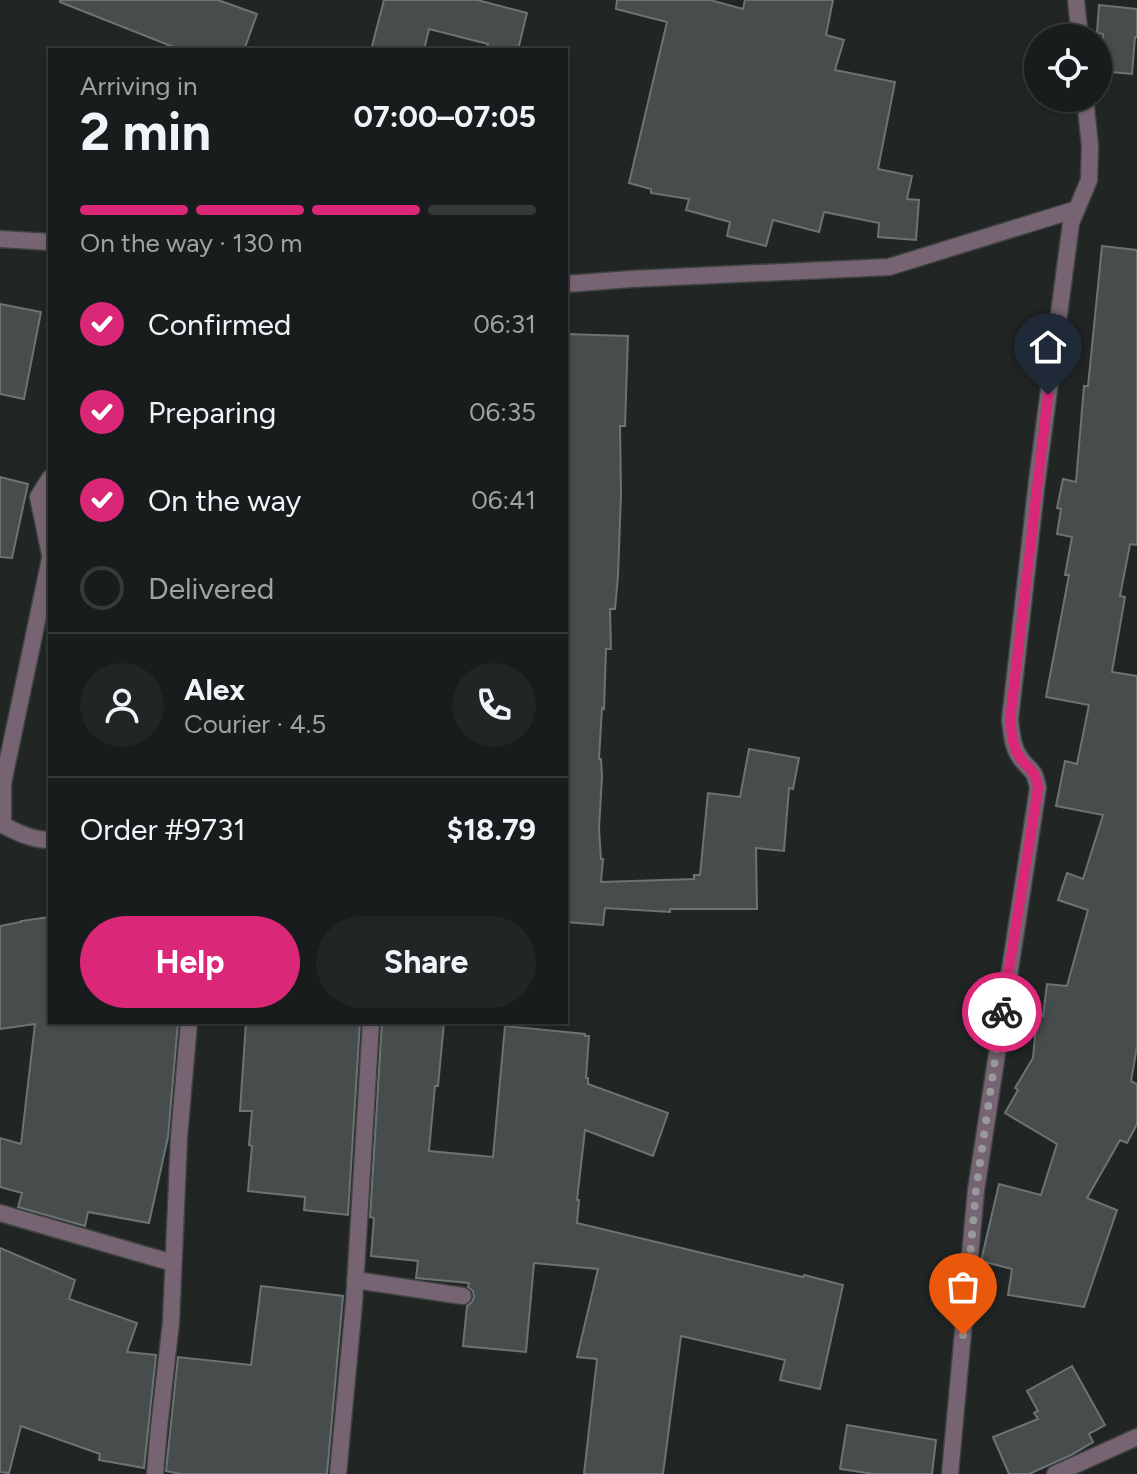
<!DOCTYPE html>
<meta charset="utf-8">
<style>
:root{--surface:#191c1c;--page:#222525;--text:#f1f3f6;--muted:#9fa1a3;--line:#373a3b;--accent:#db2777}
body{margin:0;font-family:Figtree,sans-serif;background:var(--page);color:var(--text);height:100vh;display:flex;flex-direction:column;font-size:30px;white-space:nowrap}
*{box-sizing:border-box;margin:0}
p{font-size:26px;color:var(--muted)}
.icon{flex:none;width:44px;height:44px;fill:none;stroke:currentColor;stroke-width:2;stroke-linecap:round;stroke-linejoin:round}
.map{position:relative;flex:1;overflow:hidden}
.side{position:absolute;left:48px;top:48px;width:520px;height:976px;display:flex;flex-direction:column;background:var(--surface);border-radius:0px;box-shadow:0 2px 6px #0004,0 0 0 2px var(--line)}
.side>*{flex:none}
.fabs{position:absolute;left:1024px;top:24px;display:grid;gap:16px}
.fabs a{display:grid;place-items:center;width:88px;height:88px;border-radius:50%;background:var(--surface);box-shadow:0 2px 6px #0004,0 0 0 2px var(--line);font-size:40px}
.pin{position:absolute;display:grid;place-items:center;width:68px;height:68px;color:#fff;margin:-82px -34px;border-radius:50% 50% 50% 0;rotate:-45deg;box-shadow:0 0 8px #0007}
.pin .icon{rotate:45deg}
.courier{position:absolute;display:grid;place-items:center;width:80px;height:80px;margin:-40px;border:6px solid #db2777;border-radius:50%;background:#fff;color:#222;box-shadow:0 2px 10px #0007}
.overview em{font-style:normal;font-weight:700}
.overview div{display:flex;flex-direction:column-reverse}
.overview{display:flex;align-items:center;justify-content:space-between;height:136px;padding:0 32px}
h1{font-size:52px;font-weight:700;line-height:60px}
.bar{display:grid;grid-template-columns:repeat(4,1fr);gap:12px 8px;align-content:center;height:96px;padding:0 32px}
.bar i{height:10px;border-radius:6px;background:var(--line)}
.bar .selected{background:var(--accent)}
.bar p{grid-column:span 4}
.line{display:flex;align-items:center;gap:20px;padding:0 32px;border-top:2px solid var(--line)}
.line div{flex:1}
.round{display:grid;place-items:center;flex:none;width:84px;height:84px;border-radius:42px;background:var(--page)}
ol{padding:0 32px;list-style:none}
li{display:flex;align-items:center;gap:24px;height:88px}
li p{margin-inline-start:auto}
li .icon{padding:8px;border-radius:50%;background:var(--accent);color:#fff;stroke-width:4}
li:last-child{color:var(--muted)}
li i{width:44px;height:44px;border:4px solid var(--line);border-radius:50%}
.primary-button{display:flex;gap:16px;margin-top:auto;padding:16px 32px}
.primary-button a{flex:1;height:92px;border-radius:48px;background:var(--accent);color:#fff;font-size:32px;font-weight:700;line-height:92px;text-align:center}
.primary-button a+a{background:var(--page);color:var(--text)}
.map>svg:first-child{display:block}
.building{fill:#474d4c;stroke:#6d7372;stroke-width:2}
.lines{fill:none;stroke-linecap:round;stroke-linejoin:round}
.minor-casing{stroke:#3e4342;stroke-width:19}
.minor{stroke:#776472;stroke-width:16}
.done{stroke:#979a99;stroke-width:8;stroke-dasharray:0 14.4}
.route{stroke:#db2777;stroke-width:10}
</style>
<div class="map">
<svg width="1137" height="1474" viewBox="0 0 1137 1474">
<rect width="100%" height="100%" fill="#212625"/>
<!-- building -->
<path class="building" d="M60,0H218L257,14L244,50H181L60,2Z
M384,0H477L527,13L518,50H486L488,44L429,29L424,50H371Z
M617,0H710L743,9L745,0H833L826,35L844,40L835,70L895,82L878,169L912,176L907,199L919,200L916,240L878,237L879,223L824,212L819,232L773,220L766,246L727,236L730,222L686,210L689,199L651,193V189L629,183L667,22L616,9Z
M1099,5L1137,9V37H1135L1132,74L1101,71L1103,34L1097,33Z
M1102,246L1137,250V545L1130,544L1120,596L1125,597L1112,672L1137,676V1047L1131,1081L1137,1084V1124L1127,1143L1120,1140L1087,1198L1117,1210L1084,1307L1008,1295L1012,1269L981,1261L999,1184L1041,1195L1057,1144L1005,1113L1018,1090L1015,1088L1033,1058L1037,1015L1043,1016L1047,984L1067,986L1088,910L1058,900L1067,873L1083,879L1103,815L1056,806L1065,761L1077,764L1089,705L1046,697L1069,575H1065L1072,537L1057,534L1061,509L1057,508L1063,479L1076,482L1084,386H1088Z
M0,304L41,312L24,399L0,394Z
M566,334L628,336L625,426H620L621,494L618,576L615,609H610L611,649H606L604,709L602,708L599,759H601L602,776L599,829L601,859H603L601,882L694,879V875H700L708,793L740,797L749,749L799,758L793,789L789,788L784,851L756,848L757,909H670V912L605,908L603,925L566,922Z
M0,477L28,484L12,558L0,557Z
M50,917V1022H178L168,1137L149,1223L88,1212L85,1226L18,1207L22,1193L0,1187V1138L21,1144L35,1024L0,1029V926L21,922V921Z
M246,1022H360L348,1215L304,1210L305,1197L248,1191L252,1146L249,1145L252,1111H240Z
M382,1022H444L438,1086H435L429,1151L493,1157L505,1026L585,1034V1036H589L586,1078H588V1084L668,1113L653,1156L585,1130L577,1200H579L577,1223L803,1277L804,1275L843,1285L820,1389L780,1380L785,1360L681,1336L663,1474H584L597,1359L577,1357L598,1269L534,1263L526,1352L463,1346L467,1306L472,1302L474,1297L473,1291L468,1287L469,1283L416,1278L418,1261L371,1256L374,1218L370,1217Z
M0,1248L75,1280L69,1299L137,1323L127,1352L156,1355L144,1468L99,1460L100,1454L21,1426L9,1473L0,1472Z
M261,1286L343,1296L327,1474H181L166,1471L178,1357L251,1365Z
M1072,1366L1105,1425L1089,1434L1093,1442L1071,1455L1029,1474H1009L993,1437L1038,1419L1034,1413L1038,1411L1027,1391Z
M847,1425L936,1440L932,1474H874L840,1469Z"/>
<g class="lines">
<defs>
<path id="minor" d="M1076,0L1080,38
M0,239L50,242
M566,284L631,279L889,267L1077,209
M50,478L38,497L50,554
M50,559L3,783V825C18,833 33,840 50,840
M0,1213L173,1263
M355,1280L463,1296
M155,1474L159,1428L171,1322L179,1137L189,1022
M338,1474L354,1303L371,1022
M950,1474L976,1190L1038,788C1034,768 1032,773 1021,759C1012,747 1012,734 1010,720L1037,481L1071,223L1089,180L1090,146L1085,98
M1055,1474L1137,1437"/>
</defs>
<!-- minor casing -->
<use href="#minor" class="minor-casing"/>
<!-- minor -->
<use href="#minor" class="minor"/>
</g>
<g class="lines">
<!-- done -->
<path class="done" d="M963,1335L976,1190L1002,1012"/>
<!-- route -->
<path class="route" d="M1002,1012L1038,788C1034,768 1032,773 1021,759C1012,747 1012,734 1010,720L1048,395"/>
</g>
</svg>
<div class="fabs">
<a><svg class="icon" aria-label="locate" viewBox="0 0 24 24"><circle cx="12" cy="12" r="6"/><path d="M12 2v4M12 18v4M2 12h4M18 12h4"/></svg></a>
</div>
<div class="pin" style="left:963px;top:1335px;background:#ea580c"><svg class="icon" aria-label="bag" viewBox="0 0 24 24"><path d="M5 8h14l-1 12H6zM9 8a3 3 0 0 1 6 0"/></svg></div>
<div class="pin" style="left:1048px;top:395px;background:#1f2937"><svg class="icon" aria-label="home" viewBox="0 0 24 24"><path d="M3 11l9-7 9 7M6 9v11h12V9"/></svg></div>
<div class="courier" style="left:1002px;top:1012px"><svg class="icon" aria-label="bike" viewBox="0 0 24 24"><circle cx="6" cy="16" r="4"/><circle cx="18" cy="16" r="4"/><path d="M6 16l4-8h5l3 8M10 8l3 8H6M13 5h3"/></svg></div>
<section class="side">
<div class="overview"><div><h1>2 min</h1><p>Arriving in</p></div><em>07:00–07:05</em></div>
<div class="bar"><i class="selected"></i><i class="selected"></i><i class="selected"></i><i></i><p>On the way · 130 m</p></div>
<ol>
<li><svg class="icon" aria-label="check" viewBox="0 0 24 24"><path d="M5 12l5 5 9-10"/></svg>Confirmed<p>06:31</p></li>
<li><svg class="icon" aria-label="check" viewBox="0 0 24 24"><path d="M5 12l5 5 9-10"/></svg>Preparing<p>06:35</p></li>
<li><svg class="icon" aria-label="check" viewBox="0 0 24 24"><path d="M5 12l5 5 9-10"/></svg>On the way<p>06:41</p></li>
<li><i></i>Delivered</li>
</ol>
<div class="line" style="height:144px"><a class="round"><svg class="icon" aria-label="person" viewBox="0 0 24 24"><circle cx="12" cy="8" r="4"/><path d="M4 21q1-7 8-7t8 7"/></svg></a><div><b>Alex</b><p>Courier · 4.5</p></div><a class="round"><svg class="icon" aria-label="phone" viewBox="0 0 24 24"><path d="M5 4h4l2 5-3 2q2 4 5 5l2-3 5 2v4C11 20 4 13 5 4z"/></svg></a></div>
<div class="line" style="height:104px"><div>Order #9731</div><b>$18.79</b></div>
<div class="primary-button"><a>Help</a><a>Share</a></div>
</section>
</div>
